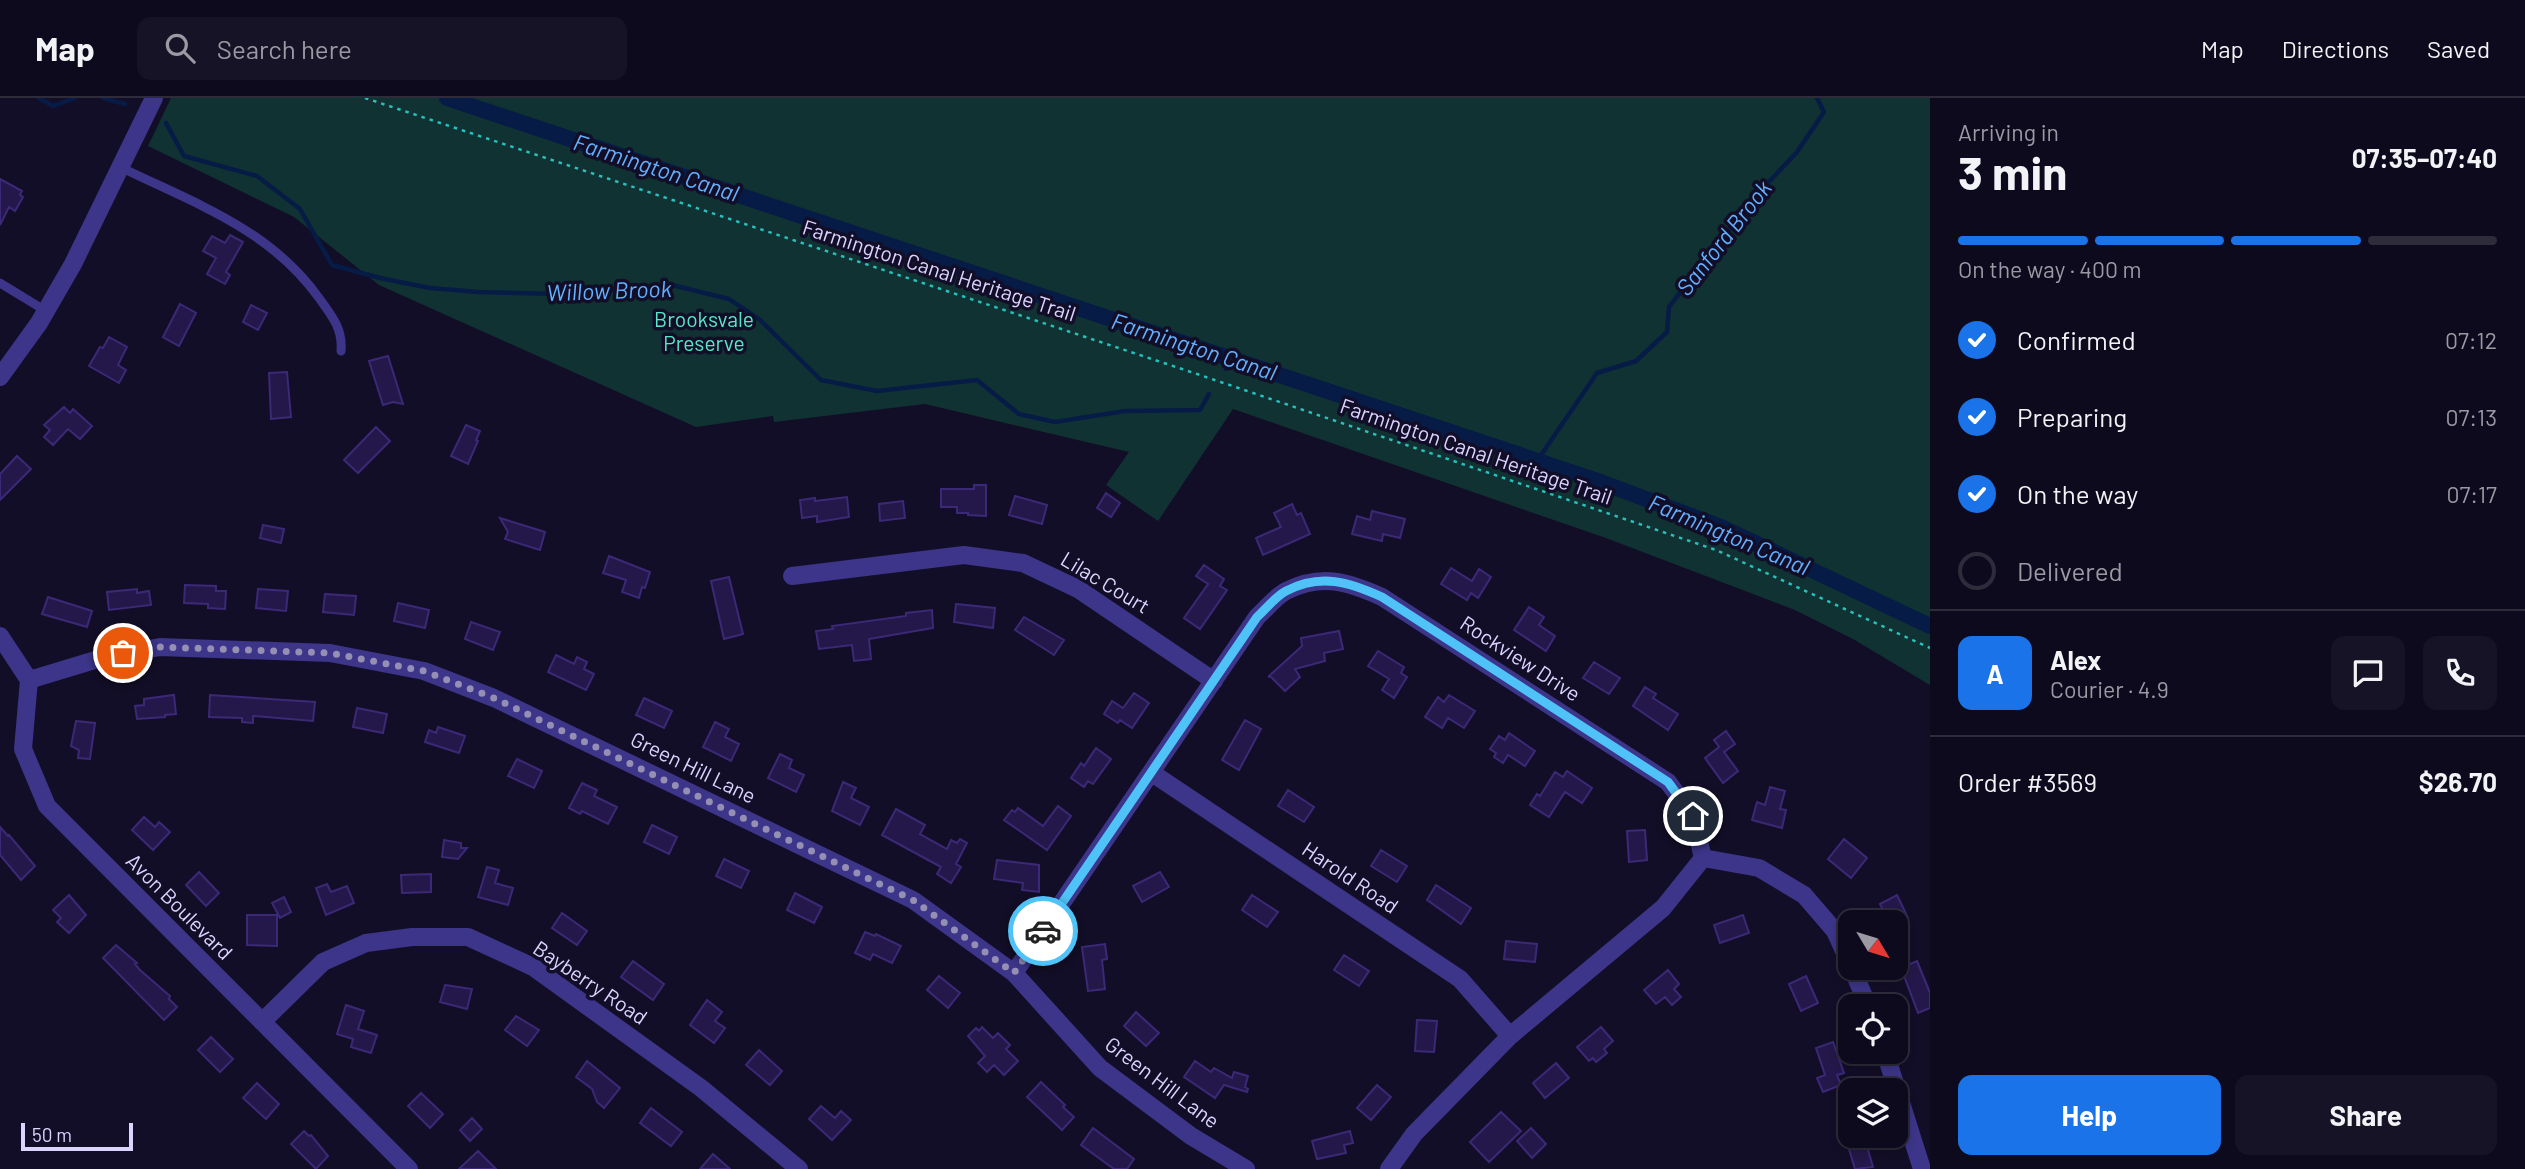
<!DOCTYPE html>
<meta charset="utf-8">
<style>
:root{--surface:#0e0a1d;--page:#171326;--text:#f1f3f6;--muted:#9b9aa4;--line:#2e2b3b;--accent:#1a73e8}
body{margin:0;font-family:Barlow,sans-serif;background:var(--page);color:var(--text);height:100vh;display:flex;flex-direction:column;font-size:26px;white-space:nowrap}
*{box-sizing:border-box;margin:0}
p{font-size:23px;color:var(--muted)}
.icon{flex:none;width:38px;height:38px;fill:none;stroke:currentColor;stroke-width:2;stroke-linecap:round;stroke-linejoin:round}
.map{position:relative;flex:1;overflow:hidden}
.sheet{display:flex;flex-direction:column;background:var(--surface);width:595px}
.sheet>*{flex:none}
.needle{width:46px;rotate:128deg}
.tools{position:absolute;left:1838px;top:812px;display:grid;gap:14px}
.tools a{display:grid;place-items:center;width:70px;height:70px;border-radius:14px;background:var(--surface);box-shadow:0 4px 10px #0003,0 0 0 2px var(--line);font-size:35px}
.scale{position:absolute;left:21px;bottom:18px;width:112px;box-sizing:border-box;padding-left:7px;border:4px solid #dad4ff;border-top:0;font-size:19px;line-height:24px;white-space:nowrap;color:#dad4ff;-webkit-text-stroke:5px #130e27;paint-order:stroke}
.pin{position:absolute;display:grid;place-items:center;width:60px;height:60px;color:#fff;margin:-30px;border:4px solid #fff;border-radius:50%;box-shadow:0 2px 7px #0007}
.courier{position:absolute;display:grid;place-items:center;width:70px;height:70px;margin:-35px;border:5px solid #4fc3f7;border-radius:50%;background:#fff;color:#222;box-shadow:0 2px 9px #0007}
.head em{font-style:normal;font-weight:700}
.head div{display:flex;flex-direction:column-reverse}
.head{display:flex;align-items:center;justify-content:space-between;height:119px;padding:0 28px}
h1{font-size:46px;font-weight:700;line-height:52px}
.bar{display:grid;grid-template-columns:repeat(4,1fr);gap:10px 7px;align-content:center;height:84px;padding:0 28px}
.bar i{height:9px;border-radius:5px;background:var(--line)}
.bar .current{background:var(--accent)}
.bar p{grid-column:span 4}
.line{display:flex;align-items:center;gap:18px;padding:0 28px;border-top:2px solid var(--line)}
.line div{flex:1}
.round{display:grid;place-items:center;flex:none;width:74px;height:74px;border-radius:14px;background:var(--page)}
ol{padding:0 28px;list-style:none}
li{display:flex;align-items:center;gap:21px;height:77px}
li p{margin-inline-start:auto}
li .icon{padding:7px;border-radius:50%;background:var(--accent);color:#fff;stroke-width:4}
li:last-child{color:var(--muted)}
li i{width:38px;height:38px;border:4px solid var(--line);border-radius:50%}
.primary-button{display:flex;gap:14px;margin-top:auto;padding:14px 28px}
.primary-button a{flex:1;height:80px;border-radius:14px;background:var(--accent);color:#fff;font-size:28px;font-weight:700;line-height:80px;text-align:center}
.primary-button a+a{background:var(--page);color:var(--text)}
header{display:flex;align-items:center;gap:42px;box-sizing:border-box;height:98px;padding:0 35px;background:var(--surface);border-bottom:2px solid var(--line)}
header strong{font-size:33px}
nav{display:flex;gap:38px;margin-inline-start:auto;font-size:24px}
.search{width:490px;height:63px;background:var(--page);display:flex;align-items:center;gap:18px;box-sizing:border-box;padding:0 24px;border-radius:14px;color:var(--muted);font-size:26px}
main{display:flex;flex:1;min-height:0}
.map>svg:first-child{display:block}
.green{fill:#103232}
.lines{fill:none;stroke-linecap:round;stroke-linejoin:round}
.stream{stroke:#061c47;stroke-width:4.5}
.canal{stroke:#061c47;stroke-width:16}
.building{fill:#24184a;stroke:#3b2977;stroke-width:2}
.path{stroke:#27c0bd;stroke-width:2.5;stroke-dasharray:3.5 5;stroke-linecap:butt}
.service{stroke:#3c3589;stroke-width:9}
.minor{stroke:#3c3589;stroke-width:18}
.tertiary{stroke:#3c3589;stroke-width:18}
.done{stroke:#948fb3;stroke-width:7;stroke-dasharray:0 12.6}
.route{stroke:#4fc3f7;stroke-width:9}
.labels{text-anchor:middle;stroke-width:7;stroke-linejoin:round;paint-order:stroke}
.street-label{font-size:21px;fill:#dad4ff;stroke:#130e27}
.park-label{font-size:21px;fill:#57e8c9;stroke:#130e27}
.water-label{font-size:23px;font-style:italic;fill:#62b0ff;stroke:#130e27}
</style>
<header>
<strong>Map</strong>
<div class="search"><svg class="icon" aria-label="search" viewBox="0 0 24 24"><circle cx="10" cy="10" r="6"/><path d="M15 15l6 6"/></svg>Search here</div>
<nav><a>Map</a><a>Directions</a><a>Saved</a></nav>
</header>
<main>
<div class="map">
<svg width="1930" height="1071" viewBox="0 0 1930 1071">
<rect width="100%" height="100%" fill="#130e27"/>
<!-- green -->
<path class="green" d="M171,0H1930V587L1853,541L1795,512L1606,440L1233,311L1158,423L1106,387L1129,354L925,306L774,324L773,318L696,329L379,187L294,119L148,48Z"/>
<g class="lines">
<!-- stream -->
<path class="stream" d="M39,0L53,8L75,0
M103,0L125,6
M166,25L184,58L257,78L300,111L332,167L380,180L430,190L478,194L556,196L672,187L729,201L759,221L821,282L877,293L977,282L1019,316L1055,324L1125,313L1200,312L1209,296
M1226,271L1243,265
M1537,363L1597,275L1636,263L1667,234L1669,209L1750,104L1797,54L1824,14L1817,0"/>
<!-- canal -->
<path class="canal" d="M447,0L1595,382L1721,429L1930,528"/>
</g>
<!-- building -->
<path class="building" d="M0,81L22,93L20,97L23,99L15,113L9,109L0,127Z
M230,137L243,144L226,174L230,177L225,186L207,176L216,160L203,153L212,138L225,145Z
M180,206L196,215L179,248L163,239Z
M251,207L267,215L258,232L243,224Z
M109,239L127,249L118,267L126,272L119,285L89,268L100,249L103,250Z
M388,258L403,306L393,304L383,307L369,263Z
M287,274L291,319L271,321L269,275Z
M64,309L70,315L73,311L92,328L80,341L68,331L53,347L44,339L50,332L44,327Z
M466,327L480,333L476,342L478,343L468,366L451,358Z
M376,329L390,343L358,375L344,362Z
M17,358L31,371L0,402V376Z
M974,387H986V418L968,417V415H957V409H941V391H974Z
M1106,395L1120,405L1111,419L1097,410Z
M1015,398L1047,407L1042,426L1009,417Z
M847,399L849,419L817,424V418L802,420L800,402L815,400V403Z
M903,403L905,420L880,423L879,406Z
M1292,406L1297,417L1301,415L1310,436L1263,457L1256,440L1281,429L1274,415Z
M1372,413L1405,421L1400,440L1383,436L1382,443L1352,436L1357,418L1370,422Z
M500,420L545,434L540,452L505,441L508,434Z
M263,427L284,431L281,445L260,440Z
M609,458L650,474L645,490L642,489L639,500L622,494L626,482L603,475Z
M1204,467L1224,481L1220,488L1227,492L1200,531L1184,520L1208,486L1196,478Z
M1451,470L1472,483L1479,471L1491,479L1478,500L1471,495L1467,502L1441,486Z
M729,479L743,536L724,541L711,483Z
M185,487L216,488V493H226L225,511L208,510V506L184,505Z
M137,491V495L149,493L151,507L109,512L107,494Z
M258,491L288,493L286,513L256,510Z
M325,496L356,498L354,517L323,514Z
M48,499L92,513L87,529L42,516Z
M398,505L429,512L425,530L394,523Z
M956,506L995,510L993,530L954,524Z
M1529,509L1544,519L1539,527L1555,538L1546,553L1514,532Z
M932,512L933,530L869,541L871,561L854,563L852,547L819,551L816,533L833,531L832,528L906,518V515Z
M1024,519L1064,542L1054,557L1015,532Z
M471,524L500,534L493,552L465,541Z
M1339,533L1343,551L1324,555L1325,563L1295,571L1300,579L1285,593L1270,578L1268,579L1302,548L1301,540Z
M1378,553L1404,569L1401,575L1407,579L1394,600L1382,592L1389,581L1368,568Z
M556,557L574,566L577,559L587,564L584,571L594,576L586,592L548,574Z
M1594,564L1620,580L1609,596L1583,580Z
M1645,589L1656,596L1653,600L1678,616L1668,632L1633,608Z
M1134,595L1149,605L1132,630L1120,622L1118,625L1104,616L1112,603L1123,610Z
M174,597L176,616L165,617V619L137,621L135,608L144,607V601Z
M210,597L315,604L313,623L253,618V625L242,624V620L209,619Z
M1449,597L1475,613L1464,630L1448,620L1442,630L1425,619L1438,599L1444,604Z
M644,600L672,613L664,630L636,617Z
M357,610L387,616L383,635L353,629Z
M1245,622L1261,631L1239,672L1222,662Z
M76,623L95,625L90,661L78,660L79,652L71,648Z
M715,624L729,631L725,639L739,646L731,663L703,649Z
M438,629L465,638L459,655L425,644L429,632L436,635Z
M1726,633L1735,646L1724,654L1738,673L1723,685L1705,660L1719,649L1714,642Z
M1509,635L1535,653L1525,668L1508,657L1503,665L1494,659L1496,655L1490,651L1499,638L1505,642Z
M1096,650L1111,661L1093,686L1088,683L1084,689L1071,680L1081,665L1084,668Z
M780,656L792,662L789,670L804,677L796,694L768,680Z
M517,661L542,673L534,690L508,678Z
M1567,673L1592,690L1582,705L1565,694L1549,719L1530,707L1537,696L1540,698L1555,674L1563,679Z
M843,684L856,690L851,700L869,709L860,727L832,713Z
M582,685L597,692L594,698L617,709L608,726L582,713L580,716L569,710Z
M1770,689L1785,693L1780,711L1786,712L1782,730L1752,722L1757,704L1765,707Z
M1288,692L1314,709L1304,724L1278,708Z
M1058,708L1071,718L1047,752L1004,722L1012,712L1015,714L1018,710L1043,728Z
M896,711L925,727L920,736L947,751L951,742L957,745L960,741L967,745L956,766L961,769L951,785L937,776L941,769L882,737Z
M144,719L155,729L159,724L170,734L153,752L132,732Z
M652,727L677,739L669,756L644,744Z
M0,729L8,738L9,737L35,768L21,782L0,757Z
M1645,732L1647,762L1629,764L1627,733Z
M1844,741L1867,760L1851,780L1828,761Z
M444,742L461,745V750H467L458,761L442,759Z
M1381,752L1407,768L1397,784L1371,768Z
M724,761L749,773L741,790L716,778Z
M997,762L1039,767V794L1022,792L1023,785L994,781Z
M487,769L499,772L495,785L513,790L508,807L478,799Z
M199,774L219,795L206,808L186,787Z
M1160,774L1169,789L1142,804L1133,788Z
M431,776V794L402,795L401,777Z
M327,786L331,794L347,788L354,805L326,817L316,790Z
M1436,787L1471,810L1461,826L1427,802Z
M795,795L822,809L814,825L787,812Z
M69,797L86,817L69,835L57,824L61,820L53,812Z
M1252,797L1278,814L1267,829L1242,812Z
M1897,797L1908,820L1899,824H1858L1883,812L1880,806Z
M284,799L291,814L280,820L272,805Z
M562,815L587,833L577,847L552,830Z
M247,817H277V848L247,847Z
M1743,817L1749,835L1720,845L1714,827Z
M865,834L875,838L876,836L901,848L892,865L873,856L870,862L855,855Z
M1506,843L1537,846L1535,864L1504,861Z
M1105,846L1107,861L1102,862L1105,891L1088,893L1082,849Z
M116,847L137,865L135,866L140,872L170,898L169,901L177,909L164,922L103,860Z
M1344,857L1369,873L1359,888L1334,872Z
M633,863L664,886L653,902L621,879Z
M1917,863L1930,895V910L1918,915L1901,870Z
M1668,872L1679,886L1674,891L1681,899L1672,907L1665,899L1656,906L1644,892Z
M939,878L960,895L948,910L927,892Z
M1806,878L1818,905L1801,913L1789,886Z
M445,887L472,891L467,911L440,904Z
M707,902L722,914L715,923L725,930L714,945L690,927Z
M346,907L364,913L358,931L377,937L371,955L351,949L353,941L337,936Z
M1136,914L1159,935L1146,948L1124,928Z
M516,918L539,932L527,948L505,932Z
M1417,922L1437,923L1434,954L1415,953Z
M982,929L993,940L998,935L1010,947L1006,951L1018,963L1004,977L994,967L987,974L978,965L985,958L968,938L976,930L979,933Z
M1601,929L1613,943L1604,951L1607,955L1596,964L1593,960L1589,963L1577,949Z
M211,939L233,961L220,974L198,952Z
M1833,944L1844,975L1837,977L1841,987L1823,994L1817,980L1825,977L1816,950Z
M759,952L782,973L770,987L746,967Z
M587,963L620,990L604,1010L597,1004L592,991L576,979Z
M1195,963L1211,974L1214,970L1232,980L1234,974L1248,978L1245,989L1248,991L1247,994L1224,987L1215,1000L1184,979Z
M1556,965L1569,980L1545,1000L1533,985Z
M1041,984L1065,1007L1063,1009L1074,1019L1062,1032L1027,999Z
M257,985L279,1006L266,1021L243,1000Z
M1377,987L1391,999L1371,1022L1357,1010Z
M421,995L443,1016L430,1030L408,1008Z
M821,1008L835,1020L841,1013L851,1022L832,1042L809,1021Z
M651,1010L682,1034L671,1048L640,1025Z
M1501,1014L1521,1033L1489,1064L1470,1044Z
M472,1020L482,1031L470,1043L460,1032Z
M1093,1030L1134,1061L1127,1071H1114L1081,1047Z
M1531,1030L1546,1046L1532,1060L1517,1043Z
M304,1033L309,1038L311,1037L328,1058L316,1071L291,1046Z
M1350,1033L1353,1045L1344,1047L1346,1055L1317,1061L1312,1043Z
M1845,1038H1864L1873,1069L1855,1071Z
M478,1053L496,1071H459Z
M713,1056L730,1071H700Z"/>
<g class="lines">
<!-- path -->
<path class="path" d="M365,0L1200,277L1716,452L1930,550"/>
<!-- service -->
<path class="service" d="M120,69C194,105 270,131 319,200C332,218 343,231 341,253
M0,185L46,213"/>
<!-- minor -->
<path class="minor" d="M792,478L964,457L1023,465L1078,491L1214,583
M0,538L29,582L23,651L47,708L409,1071
M29,582L105,559L160,549L330,555L424,573L494,600L913,802L1014,875L1100,970L1191,1038L1246,1071
M1152,675L1460,881L1510,938
M1703,760L1759,770L1804,797L1835,833L1850,866
M1852,870L1868,908
M1014,875L1257,519C1266,511 1276,498 1286,493C1322,475 1349,484 1382,499L1668,684L1693,718L1703,760L1663,810L1510,938L1414,1036L1389,1071
M262,924L323,864L366,845L412,839H468L533,869L701,990L799,1071
M1885,954L1922,1071"/>
<!-- tertiary -->
<path class="tertiary" d="M0,279L39,225L73,166L154,0"/>
</g>
<g class="lines">
<!-- done -->
<path class="done" d="M123,555L160,549L330,555L424,573L494,600L913,802L1014,875L1043,833"/>
<!-- route -->
<path class="route" d="M1043,833L1257,519C1266,511 1276,498 1286,493C1321,475 1349,484 1382,499L1668,684L1693,718"/>
</g>
<g class="labels">
<!-- street labels -->
<g class="street-label">
<text transform="translate(939 173) rotate(18)" y="7">Farmington Canal Heritage Trail</text>
<text transform="translate(1476 354) rotate(19)" y="7">Farmington Canal Heritage Trail</text>
<text transform="translate(1105 485) rotate(31)" y="7">Lilac Court</text>
<text transform="translate(1520 561) rotate(33)" y="7">Rockview Drive</text>
<text transform="translate(693 670) rotate(26)" y="7">Green Hill Lane</text>
<text transform="translate(1350 780) rotate(34)" y="7">Harold Road</text>
<text transform="translate(179 809) rotate(45)" y="7">Avon Boulevard</text>
<text transform="translate(590 885) rotate(34)" y="7">Bayberry Road</text>
<text transform="translate(1162 985) rotate(37)" y="7">Green Hill Lane</text>
</g>
<!-- park labels -->
<g class="park-label">
<text x="704" y="229">Brooksvale<tspan x="704" dy="24">Preserve</tspan></text>
</g>
<!-- water labels -->
<g class="water-label">
<text transform="translate(656 70) rotate(18)" y="8">Farmington Canal</text>
<text transform="translate(1724 140) rotate(-52)" y="8">Sanford Brook</text>
<text transform="translate(609 193) rotate(-2)" y="8">Willow Brook</text>
<text transform="translate(1194 249) rotate(18)" y="8">Farmington Canal</text>
<text transform="translate(1729 437) rotate(23)" y="8">Farmington Canal</text>
</g>
</g>
</svg>
<div class="tools">
<a><svg class="needle" viewBox="-14 -14 28 28"><path d="M0-13l5 13h-10z" fill="#e53935"/><path d="M0 13l5-13h-10z" fill="#9b9aa4"/></svg></a>
<a><svg class="icon" aria-label="locate" viewBox="0 0 24 24"><circle cx="12" cy="12" r="6"/><path d="M12 2v4M12 18v4M2 12h4M18 12h4"/></svg></a>
<a><svg class="icon" aria-label="layers" viewBox="0 0 24 24"><path d="M12 4l9 5-9 5-9-5zM3 14l9 5 9-5"/></svg></a>
</div>
<div class="scale">50 m</div>
<div class="pin" style="left:123px;top:555px;background:#ea580c"><svg class="icon" aria-label="bag" viewBox="0 0 24 24"><path d="M5 8h14l-1 12H6zM9 8a3 3 0 0 1 6 0"/></svg></div>
<div class="pin" style="left:1693px;top:718px;background:#1f2937"><svg class="icon" aria-label="home" viewBox="0 0 24 24"><path d="M3 11l9-7 9 7M6 9v11h12V9"/></svg></div>
<div class="courier" style="left:1043px;top:833px"><svg class="icon" aria-label="car" viewBox="0 0 24 24"><path d="M5 17H2v-5l4-1 3-4h7l3 4 3 1v5h-3M9 17h6M6 11h13"/><circle cx="7" cy="17" r="2"/><circle cx="17" cy="17" r="2"/></svg></div>
</div>
<section class="sheet">
<div class="head"><div><h1>3 min</h1><p>Arriving in</p></div><em>07:35–07:40</em></div>
<div class="bar"><i class="current"></i><i class="current"></i><i class="current"></i><i></i><p>On the way · 400 m</p></div>
<ol>
<li><svg class="icon" aria-label="check" viewBox="0 0 24 24"><path d="M5 12l5 5 9-10"/></svg>Confirmed<p>07:12</p></li>
<li><svg class="icon" aria-label="check" viewBox="0 0 24 24"><path d="M5 12l5 5 9-10"/></svg>Preparing<p>07:13</p></li>
<li><svg class="icon" aria-label="check" viewBox="0 0 24 24"><path d="M5 12l5 5 9-10"/></svg>On the way<p>07:17</p></li>
<li><i></i>Delivered</li>
</ol>
<div class="line" style="height:126px"><b class="round" style="background:var(--accent);color:#fff">A</b><div><b>Alex</b><p>Courier · 4.9</p></div><a class="round"><svg class="icon" aria-label="chat" viewBox="0 0 24 24"><path d="M4 5h16v11H9l-5 4z"/></svg></a><a class="round"><svg class="icon" aria-label="phone" viewBox="0 0 24 24"><path d="M5 4h4l2 5-3 2q2 4 5 5l2-3 5 2v4C11 20 4 13 5 4z"/></svg></a></div>
<div class="line" style="height:91px"><div>Order #3569</div><b>$26.70</b></div>
<div class="primary-button"><a>Help</a><a>Share</a></div>
</section>
</main>
